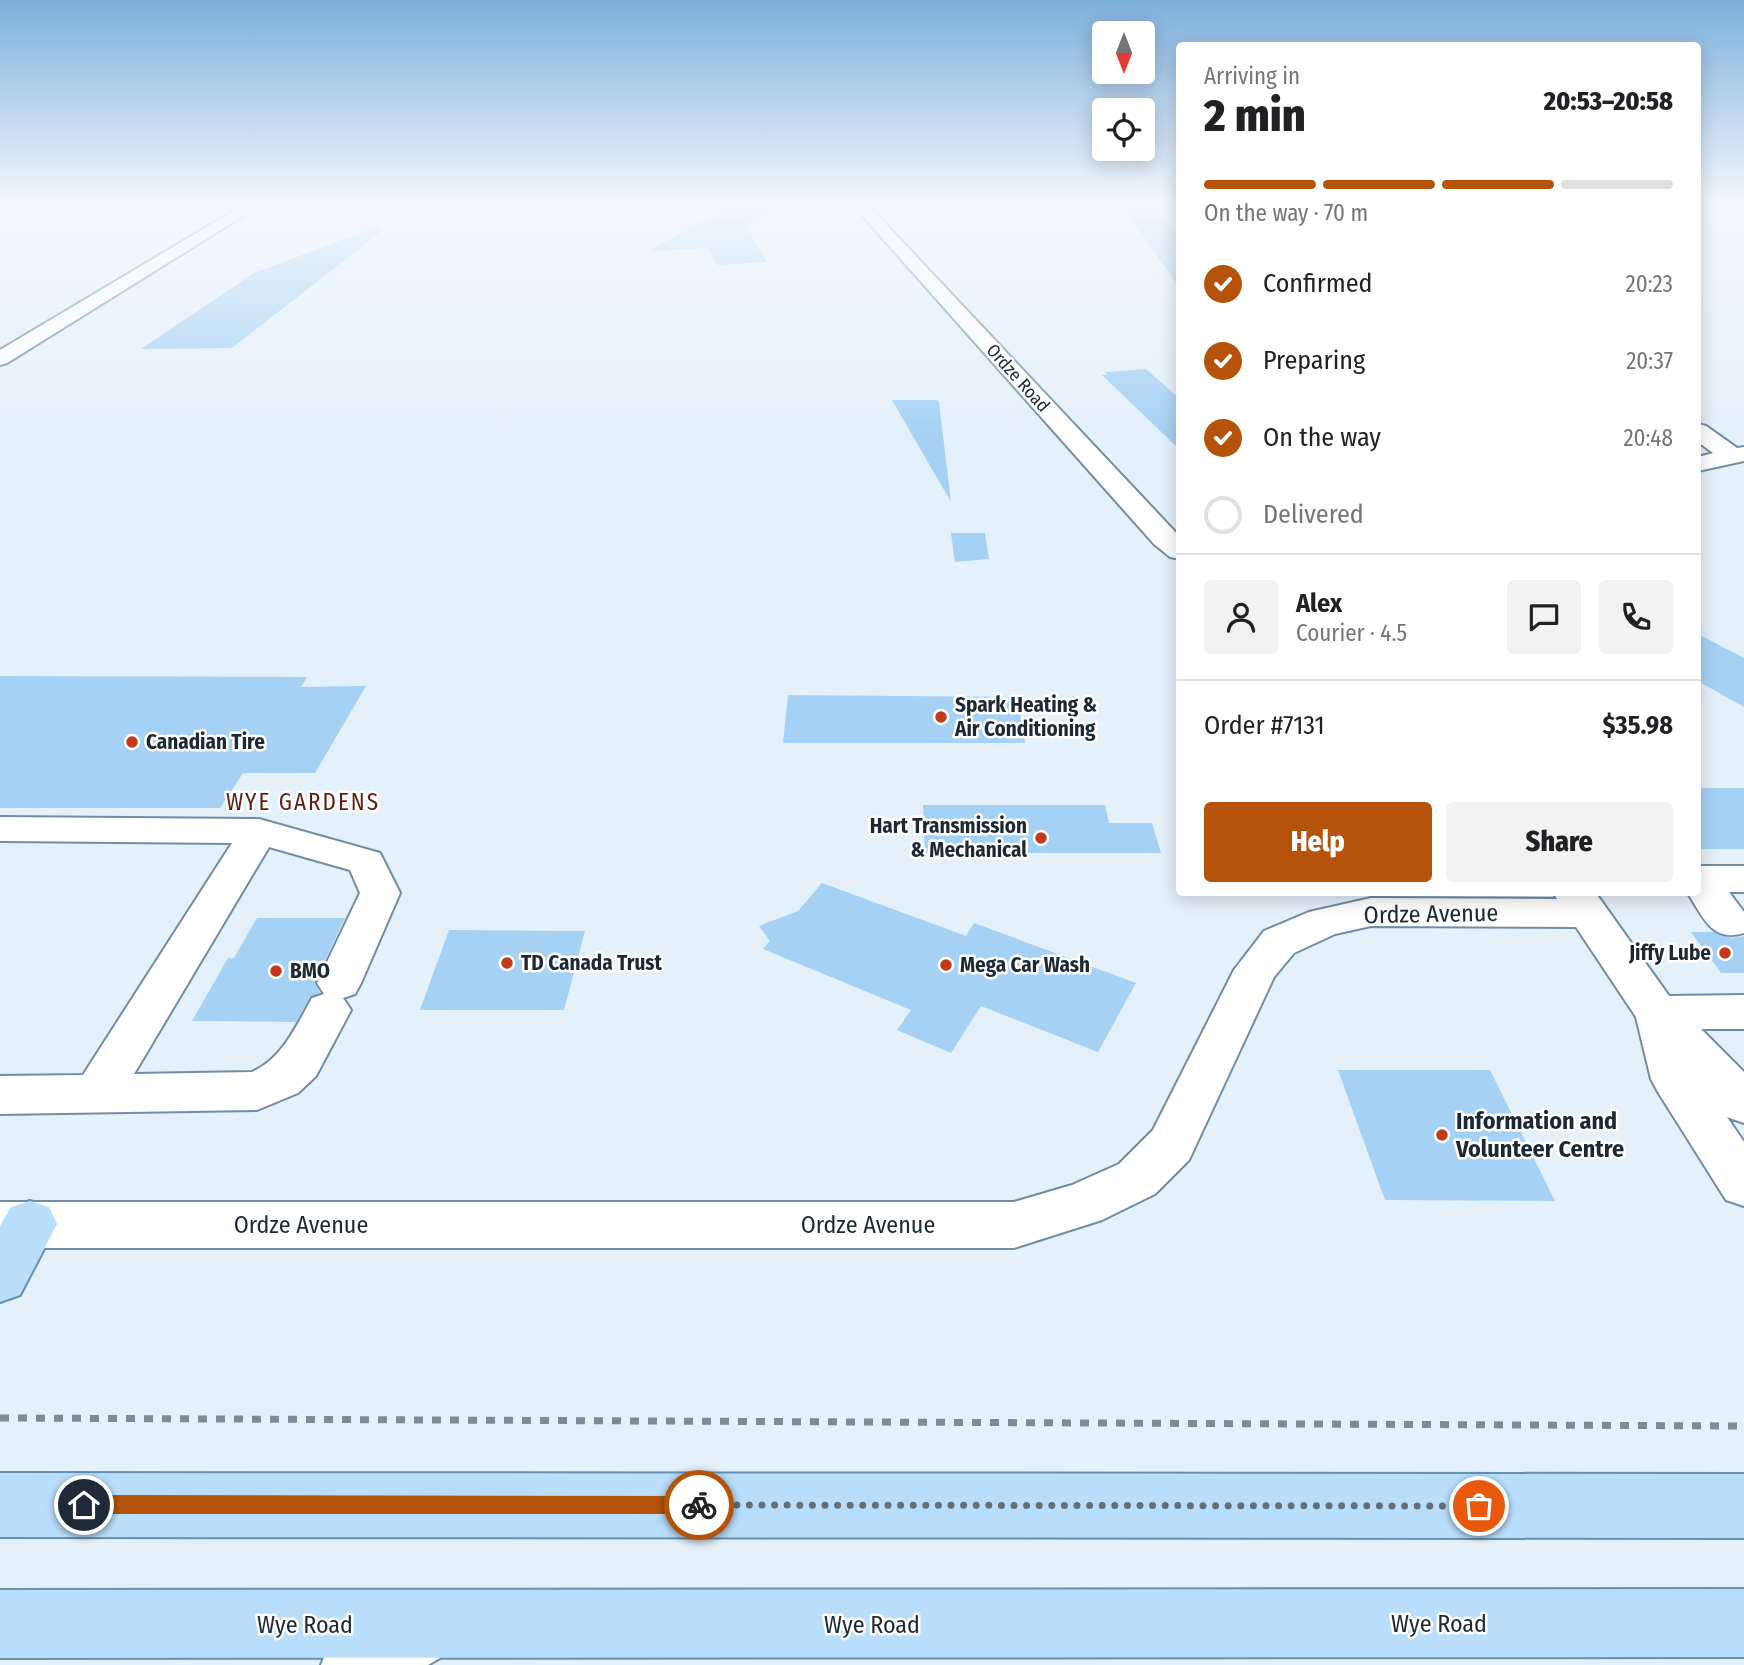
<!DOCTYPE html>
<meta charset="utf-8">
<style>
:root{--surface:#fff;--page:#f2f2f2;--text:#202124;--muted:#757577;--line:#e0e0e0;--accent:#b45309}
body{margin:0;font-family:"Fira Sans Condensed",sans-serif;background:var(--page);color:var(--text);height:100vh;display:flex;flex-direction:column;font-size:26px;white-space:nowrap}
*{box-sizing:border-box;margin:0}
p{font-size:23px;color:var(--muted)}
.icon{flex:none;width:38px;height:38px;fill:none;stroke:currentColor;stroke-width:2;stroke-linecap:round;stroke-linejoin:round}
.map{position:relative;flex:1;overflow:hidden}
.details{position:absolute;left:1176px;top:42px;width:525px;height:854px;display:flex;flex-direction:column;background:var(--surface);border-radius:7px;box-shadow:0 4px 18px #0003}
.details>*{flex:none}
.needle{width:46px;rotate:180deg}
.tools{position:absolute;left:1092px;top:21px;display:grid;gap:14px}
.tools a{display:grid;place-items:center;width:63px;height:63px;border-radius:7px;background:var(--surface);box-shadow:0 4px 18px #0003;font-size:35px}
.pin{position:absolute;display:grid;place-items:center;width:60px;height:60px;color:#fff;margin:-30px;border:4px solid #fff;border-radius:50%;box-shadow:0 2px 7px #0007}
.courier{position:absolute;display:grid;place-items:center;width:70px;height:70px;margin:-35px;border:5px solid #b45309;border-radius:50%;background:#fff;color:#222;box-shadow:0 2px 9px #0007}
.summary em{font-style:normal;font-weight:800}
.summary div{display:flex;flex-direction:column-reverse}
.summary{display:flex;align-items:center;justify-content:space-between;height:119px;padding:0 28px}
h1{font-size:46px;font-weight:800;line-height:52px}
.bar{display:grid;grid-template-columns:repeat(4,1fr);gap:10px 7px;align-content:center;height:84px;padding:0 28px}
.bar i{height:9px;border-radius:5px;background:var(--line)}
.bar .on{background:var(--accent)}
.bar p{grid-column:span 4}
.line{display:flex;align-items:center;gap:18px;padding:0 28px;border-top:2px solid var(--line)}
.line div{flex:1}
.round{display:grid;place-items:center;flex:none;width:74px;height:74px;border-radius:7px;background:var(--page)}
ol{padding:0 28px;list-style:none}
li{display:flex;align-items:center;gap:21px;height:77px}
li p{margin-inline-start:auto}
li .icon{padding:7px;border-radius:50%;background:var(--accent);color:#fff;stroke-width:4}
li:last-child{color:var(--muted)}
li i{width:38px;height:38px;border:4px solid var(--line);border-radius:50%}
.primary-button{display:flex;gap:14px;margin-top:auto;padding:14px 28px}
.primary-button a{flex:1;height:80px;border-radius:7px;background:var(--accent);color:#fff;font-size:28px;font-weight:800;line-height:80px;text-align:center}
.primary-button a+a{background:var(--page);color:var(--text)}
.map>svg:first-child{display:block}
.building{fill:#a5d1f5}
.lines{fill:none;stroke-linecap:round;stroke-linejoin:round}
.minor-casing{stroke:#718da5;stroke-width:4}
.major-casing{stroke:#6490b3;stroke-width:4}
.path{stroke:#7f8b94;stroke-width:7;stroke-dasharray:9 9;stroke-linecap:butt}
.minor{fill:#fff;fill-rule:evenodd}
.major{fill:#b9defb;fill-rule:evenodd}
.route{fill:#b45309}
.done{stroke:#636f78;stroke-width:7;stroke-dasharray:0 12.6}
.poi-dot{fill:#c3391a;stroke:#fff;stroke-width:2.5}
.labels{text-anchor:middle;stroke-width:5;stroke-linejoin:round;paint-order:stroke}
.far-street-label{font-size:18px;fill:#1d2932;stroke:#fff}
.poi-label{font-size:21px;font-weight:bold;fill:#1d2932;stroke:#fff;text-anchor:start}
.neighbourhood-label{font-size:23px;letter-spacing:2px;fill:#611e10;stroke:#fff}
.near-street-label{font-size:24px;fill:#1d2932;stroke:#fff}
.near-poi-label{font-size:24px;font-weight:bold;fill:#1d2932;stroke:#fff;text-anchor:start}
</style>
<div class="map">
<svg width="1744" height="1665" viewBox="0 0 1744 1665">
<rect width="100%" height="100%" fill="#e4f0fa"/>
<!-- building -->
<path class="building" d="M730,206L776,210L746,226L767,262L717,265L709,248L649,251Z
M1125,209H1156L1180,233V289Z
M379,226L382,231L232,348L141,349L254,273Z
M1146,369L1180,399V450L1102,375H1108L1105,372Z
M892,400H937L939,402L951,502Z
M951,533H985L989,559L955,562Z
M1698,634L1744,658V707L1698,681Z
M0,676L307,677L301,687L366,686L315,773H243L220,808H0Z
M788,695L1017,697L1025,743H783Z
M1698,788H1744V849H1698Z
M923,805H1105L1109,823H1152L1161,853H925Z
M822,883L966,936L974,923L1136,983L1098,1052L981,1006L951,1053L897,1030L911,1010L763,949L770,941L759,926L798,911Z
M257,918H345L315,982L320,993L310,997L296,1022L192,1021L228,958H234Z
M449,930L585,931L564,1010H420Z
M1691,932H1713L1732,938L1744,936V973H1721Z
M1338,1070H1490L1555,1201L1385,1200Z"/>
<g class="lines">
<defs>
<path id="minor" d="M247,203H264L7,363L0,365V350Z
M851,203H866L1180,537V559L1170,557L1154,544Z
M1698,424L1706,426L1737,448L1744,447V461L1698,471V457L1713,453L1698,442Z
M0,817L259,819L380,853L400,893L361,983L355,994L343,998L351,1010L316,1076L298,1093L257,1110L0,1114V1076L83,1075L232,843L0,841ZM269,847L350,870L360,893L317,983L324,994L312,998C296,1026 283,1058 252,1072L134,1074Z
M1698,866H1744V892H1729L1744,912V933C1711,943 1703,916 1687,892H1698Z
M1553,892H1595L1669,996L1744,995V1029H1701L1744,1072V1123L1727,1117L1744,1142V1206L1726,1200L1658,1092L1651,1079L1636,1017L1576,927L1371,926L1335,934L1294,953L1274,977L1189,1160L1155,1194L1102,1220L1014,1248H0V1202H1014L1072,1185L1119,1164L1153,1130L1234,970L1264,931L1309,912L1371,898L1557,899Z
M416,1599L440,1610L451,1634L440,1658L428,1665H321L331,1640Z"/>
<path id="major" d="M30,1201L49,1207L57,1224L20,1295L0,1302V1226L11,1207Z
M0,1473L1744,1474V1538L0,1537Z
M1744,1589V1657L0,1658V1590Z"/>
</defs>
<!-- minor casing -->
<use href="#minor" class="minor-casing"/>
<!-- major casing -->
<use href="#major" class="major-casing"/>
<!-- path -->
<path class="path" d="M0,1418L1744,1426"/>
<!-- minor -->
<use href="#minor" class="minor"/>
<!-- major -->
<use href="#major" class="major"/>
</g>
<!-- sky -->
<linearGradient id="sky" x2="0" y2="1"><stop stop-color="#7dafdc"/><stop offset="0.47" stop-color="#f3f8fd"/><stop offset="1" stop-color="#f3f8fd" stop-opacity="0"/></linearGradient>
<rect width="1744" height="436" fill="url(#sky)"/>
<!-- route -->
<path class="route" d="M84,1495L699,1496L706,1498L709,1505L706,1512L699,1514H84L77,1511L74,1505L77,1498Z"/>
<g class="lines">
<!-- done -->
<path class="done" d="M699,1505L1479,1506"/>
</g>
<!-- markers -->
<g class="poi-dot">
<circle cx="941" cy="717" r="7"/>
<circle cx="132" cy="742" r="7"/>
<circle cx="1041" cy="838" r="7"/>
<circle cx="1725" cy="953" r="7"/>
<circle cx="507" cy="963" r="7"/>
<circle cx="946" cy="965" r="7"/>
<circle cx="276" cy="971" r="7"/>
<circle cx="1442" cy="1135" r="7"/>
</g>
<g class="labels">
<!-- far-street labels -->
<g class="far-street-label">
<text transform="translate(1018 378) rotate(48)" y="6">Ordze Road</text>
</g>
<!-- poi labels -->
<g class="poi-label">
<text x="955" y="712">Spark Heating &amp;<tspan x="955" dy="24">Air Conditioning</tspan></text>
<text x="146" y="749">Canadian Tire</text>
<text x="1027" y="833" text-anchor="end">Hart Transmission<tspan x="1027" dy="24">&amp; Mechanical</tspan></text>
<text x="1711" y="960" text-anchor="end">Jiffy Lube</text>
<text x="521" y="970">TD Canada Trust</text>
<text x="960" y="972">Mega Car Wash</text>
<text x="290" y="978">BMO</text>
</g>
<!-- neighbourhood labels -->
<g class="neighbourhood-label">
<text x="303" y="810">WYE GARDENS</text>
</g>
<!-- near-street labels -->
<g class="near-street-label">
<text transform="translate(1431 914) rotate(-1)" y="8">Ordze Avenue</text>
<text x="301" y="1233">Ordze Avenue</text>
<text x="868" y="1233">Ordze Avenue</text>
<text x="1439" y="1632">Wye Road</text>
<text x="305" y="1633">Wye Road</text>
<text x="872" y="1633">Wye Road</text>
</g>
<!-- near-poi labels -->
<g class="near-poi-label">
<text x="1456" y="1129">Information and<tspan x="1456" dy="28">Volunteer Centre</tspan></text>
</g>
</g>
</svg>
<div class="tools">
<a><svg class="needle" viewBox="-14 -14 28 28"><path d="M0-13l5 13h-10z" fill="#e53935"/><path d="M0 13l5-13h-10z" fill="#757577"/></svg></a>
<a><svg class="icon" aria-label="locate" viewBox="0 0 24 24"><circle cx="12" cy="12" r="6"/><path d="M12 2v4M12 18v4M2 12h4M18 12h4"/></svg></a>
</div>
<div class="pin" style="left:1479px;top:1506px;background:#ea580c"><svg class="icon" aria-label="bag" viewBox="0 0 24 24"><path d="M5 8h14l-1 12H6zM9 8a3 3 0 0 1 6 0"/></svg></div>
<div class="pin" style="left:84px;top:1505px;background:#1f2937"><svg class="icon" aria-label="home" viewBox="0 0 24 24"><path d="M3 11l9-7 9 7M6 9v11h12V9"/></svg></div>
<div class="courier" style="left:699px;top:1505px"><svg class="icon" aria-label="bike" viewBox="0 0 24 24"><circle cx="6" cy="16" r="4"/><circle cx="18" cy="16" r="4"/><path d="M6 16l4-8h5l3 8M10 8l3 8H6M13 5h3"/></svg></div>
<section class="details">
<div class="summary"><div><h1>2 min</h1><p>Arriving in</p></div><em>20:53–20:58</em></div>
<div class="bar"><i class="on"></i><i class="on"></i><i class="on"></i><i></i><p>On the way · 70 m</p></div>
<ol>
<li><svg class="icon" aria-label="check" viewBox="0 0 24 24"><path d="M5 12l5 5 9-10"/></svg>Confirmed<p>20:23</p></li>
<li><svg class="icon" aria-label="check" viewBox="0 0 24 24"><path d="M5 12l5 5 9-10"/></svg>Preparing<p>20:37</p></li>
<li><svg class="icon" aria-label="check" viewBox="0 0 24 24"><path d="M5 12l5 5 9-10"/></svg>On the way<p>20:48</p></li>
<li><i></i>Delivered</li>
</ol>
<div class="line" style="height:126px"><a class="round"><svg class="icon" aria-label="person" viewBox="0 0 24 24"><circle cx="12" cy="8" r="4"/><path d="M4 21q1-7 8-7t8 7"/></svg></a><div><b>Alex</b><p>Courier · 4.5</p></div><a class="round"><svg class="icon" aria-label="chat" viewBox="0 0 24 24"><path d="M4 5h16v11H9l-5 4z"/></svg></a><a class="round"><svg class="icon" aria-label="phone" viewBox="0 0 24 24"><path d="M5 4h4l2 5-3 2q2 4 5 5l2-3 5 2v4C11 20 4 13 5 4z"/></svg></a></div>
<div class="line" style="height:91px"><div>Order #7131</div><b>$35.98</b></div>
<div class="primary-button"><a>Help</a><a>Share</a></div>
</section>
</div>
